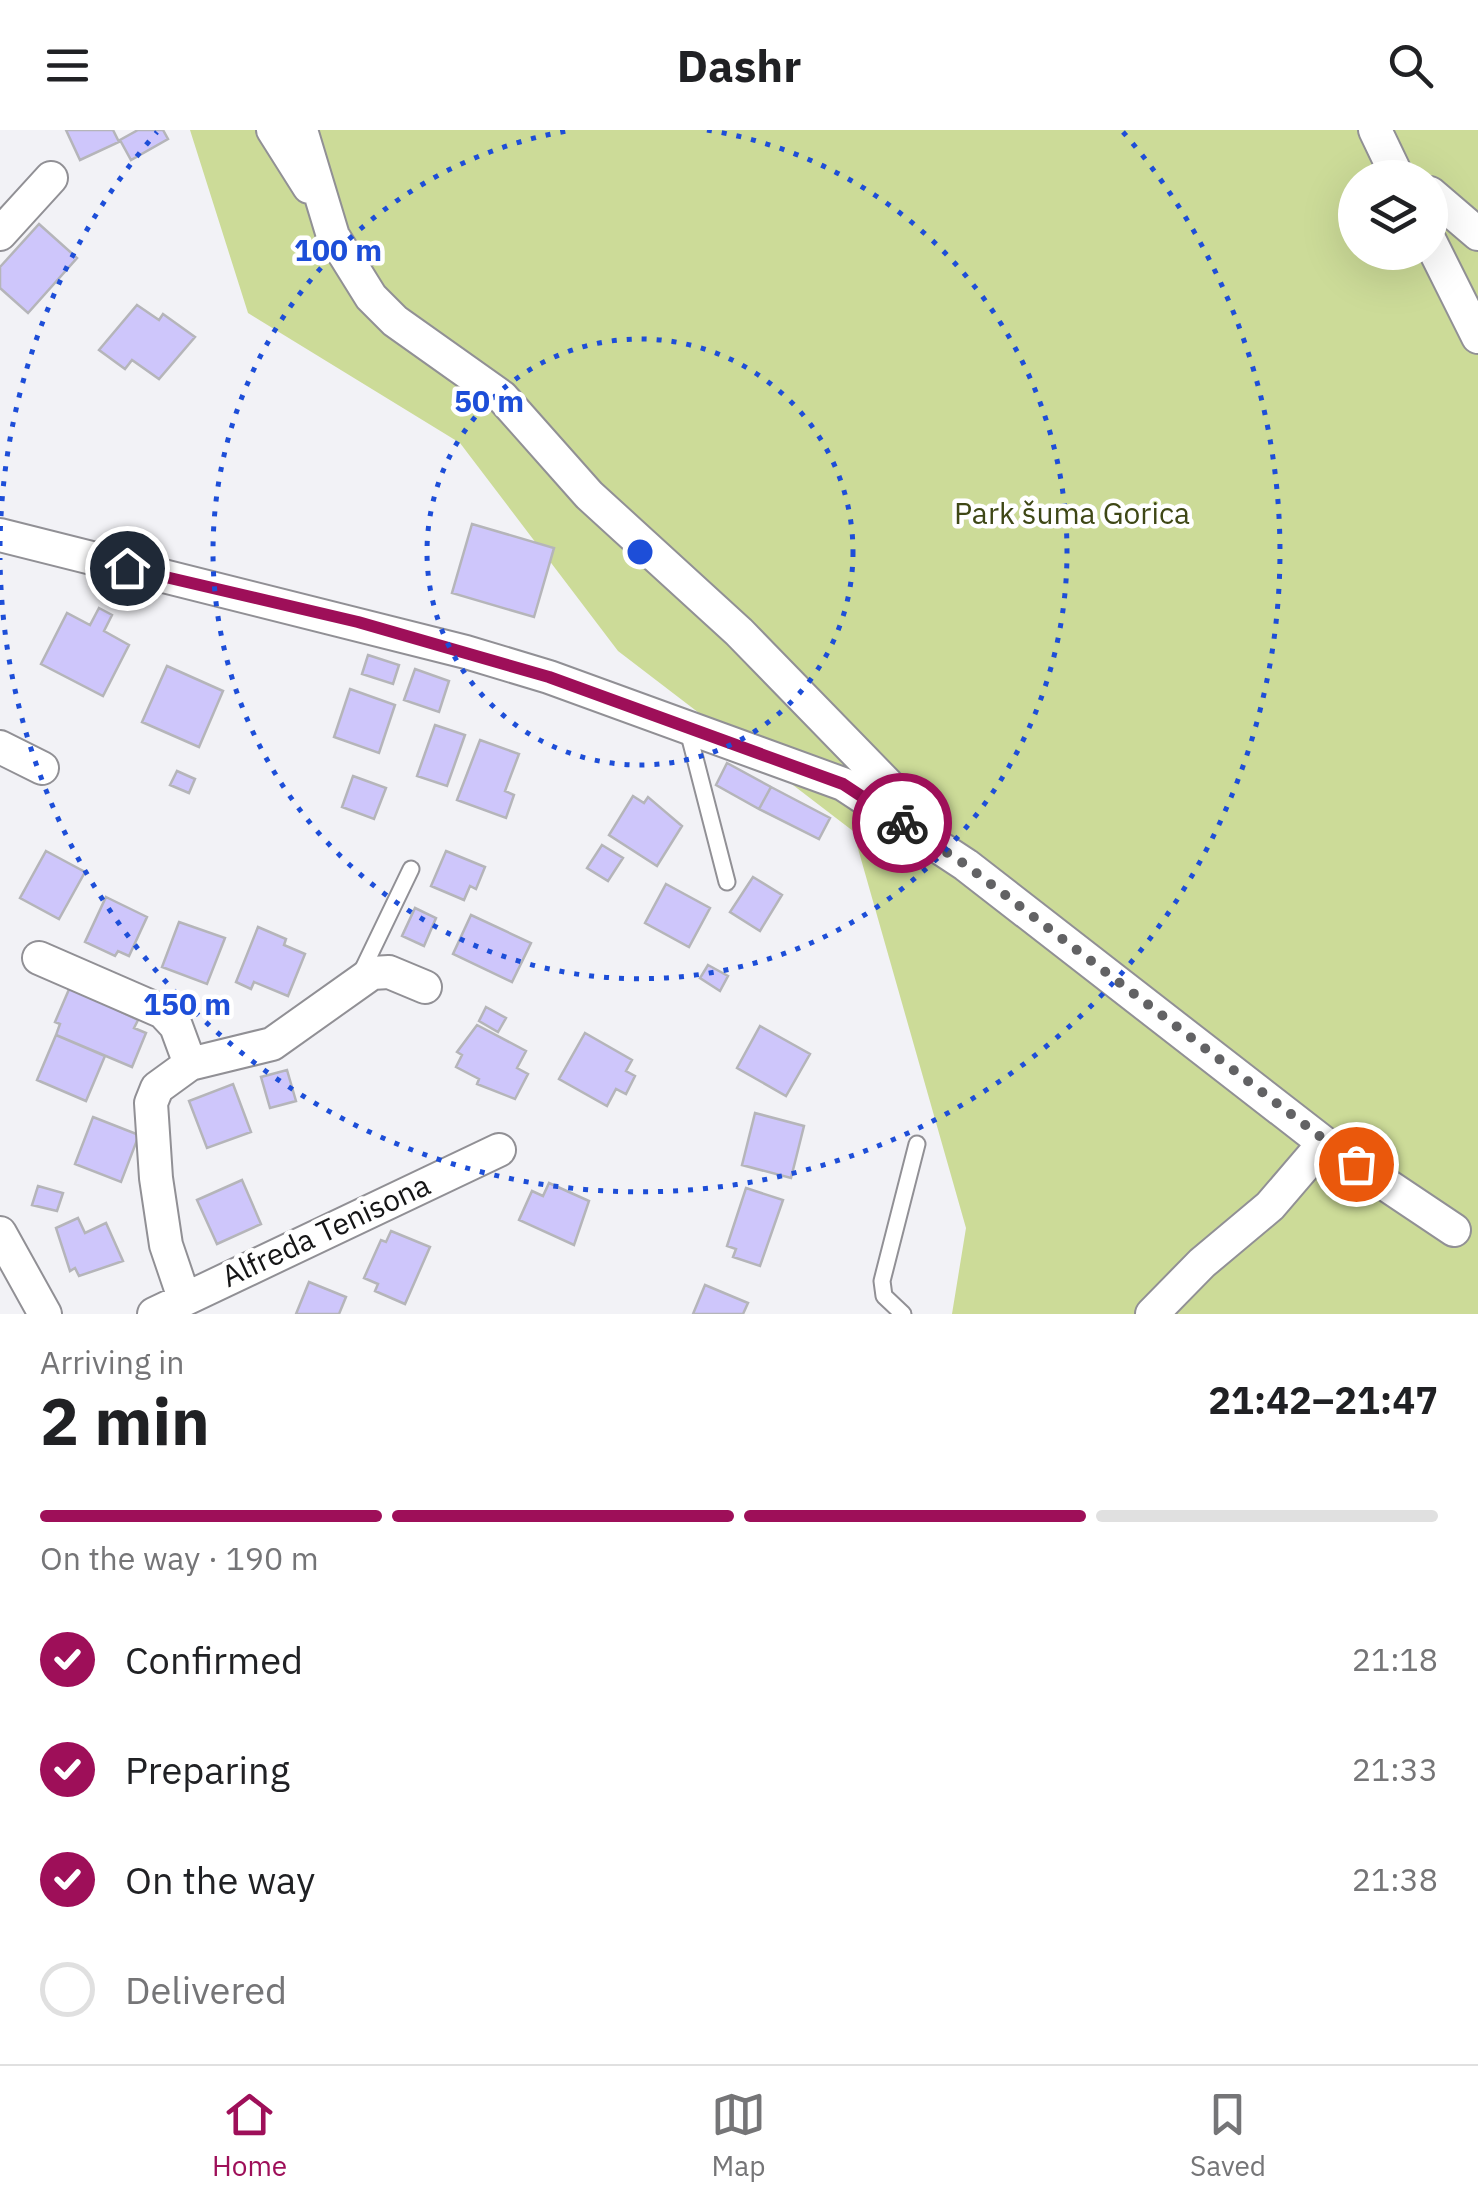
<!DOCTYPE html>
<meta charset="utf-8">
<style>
:root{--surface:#fff;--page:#f6f6f6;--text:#202124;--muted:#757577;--line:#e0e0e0;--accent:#9e0f59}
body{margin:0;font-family:"IBM Plex Sans",sans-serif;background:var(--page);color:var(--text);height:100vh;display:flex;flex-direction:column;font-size:38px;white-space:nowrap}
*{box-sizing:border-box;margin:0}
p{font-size:32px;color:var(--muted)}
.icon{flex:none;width:55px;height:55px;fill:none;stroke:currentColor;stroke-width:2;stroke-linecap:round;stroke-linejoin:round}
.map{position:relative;height:1184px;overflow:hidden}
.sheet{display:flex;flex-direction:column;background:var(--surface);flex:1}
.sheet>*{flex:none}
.controls{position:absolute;left:1338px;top:30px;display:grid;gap:20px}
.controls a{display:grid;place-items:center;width:110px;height:110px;border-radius:50%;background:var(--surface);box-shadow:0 10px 40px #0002;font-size:50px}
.pin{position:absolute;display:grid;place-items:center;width:85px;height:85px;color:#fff;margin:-42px;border:5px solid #fff;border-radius:50%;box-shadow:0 2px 10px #0007}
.courier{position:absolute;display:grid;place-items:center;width:100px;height:100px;margin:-50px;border:8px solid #9e0f59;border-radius:50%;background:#fff;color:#222;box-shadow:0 2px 12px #0007}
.headline em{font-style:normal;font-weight:700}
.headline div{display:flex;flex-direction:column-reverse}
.headline{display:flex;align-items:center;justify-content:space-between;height:170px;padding:0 40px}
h1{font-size:65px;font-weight:700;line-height:75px}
.bar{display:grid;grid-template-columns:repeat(4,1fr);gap:15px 10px;align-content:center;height:120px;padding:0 40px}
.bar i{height:12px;border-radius:8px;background:var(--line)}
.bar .selected{background:var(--accent)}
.bar p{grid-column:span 4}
ol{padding:0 40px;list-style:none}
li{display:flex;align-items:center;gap:30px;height:110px}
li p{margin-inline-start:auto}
li .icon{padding:10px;border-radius:50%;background:var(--accent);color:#fff;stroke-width:4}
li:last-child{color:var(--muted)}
li i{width:55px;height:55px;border:5px solid var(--line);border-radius:50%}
header{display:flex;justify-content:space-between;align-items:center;height:130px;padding:0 40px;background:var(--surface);font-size:45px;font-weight:700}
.menu{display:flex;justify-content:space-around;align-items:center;height:140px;border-top:2px solid var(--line);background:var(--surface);font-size:28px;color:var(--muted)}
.menu a{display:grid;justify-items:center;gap:5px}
.menu .selected{color:var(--accent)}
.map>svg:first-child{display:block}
.green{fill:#ccdb98;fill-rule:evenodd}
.building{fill:#cec6fb;stroke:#b5b5b9;stroke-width:2.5}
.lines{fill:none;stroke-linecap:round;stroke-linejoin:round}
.lane-casing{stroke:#919095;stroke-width:19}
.street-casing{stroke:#919095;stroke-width:36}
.lane{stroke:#fff;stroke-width:15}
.street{stroke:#fff;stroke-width:32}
.done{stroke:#626264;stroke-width:10;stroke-dasharray:0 18}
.route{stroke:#9e0f59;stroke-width:12}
.ring{fill:none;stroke:#1d4ed8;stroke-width:5;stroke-dasharray:5 10}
.labels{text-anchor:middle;stroke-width:9;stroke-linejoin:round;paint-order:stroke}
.park-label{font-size:30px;fill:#3e4715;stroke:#fff}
.street-label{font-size:30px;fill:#151516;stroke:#fff}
.centre{fill:#1d4ed8;stroke:#fff;stroke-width:5}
.ring-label{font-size:30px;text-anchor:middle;font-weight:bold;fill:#1d4ed8;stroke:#fff;stroke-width:9;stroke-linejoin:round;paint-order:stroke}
</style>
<header><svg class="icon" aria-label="menu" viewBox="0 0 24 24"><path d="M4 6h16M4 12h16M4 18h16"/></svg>Dashr<svg class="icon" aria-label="search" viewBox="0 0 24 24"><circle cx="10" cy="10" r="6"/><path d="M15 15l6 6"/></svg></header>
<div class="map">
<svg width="1478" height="1184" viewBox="0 0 1478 1184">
<rect width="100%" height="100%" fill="#f2f2f6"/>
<!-- green -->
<path class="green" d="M190,0H1478V1184H952L966,1098L853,701L618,521L460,313L248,183ZM1355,48H1430V122H1355Z"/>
<!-- building -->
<path class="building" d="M66,0H113L119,12L80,30Z
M138,0H163L168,9L131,30L120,10Z
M39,94L77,128L28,183L0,158V137Z
M137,175L159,190L163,184L195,207L159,249L132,230L125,239L99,220Z
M472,394L554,418L534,487L452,463Z
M99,478L112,485L104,501L129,515L103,566L41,534L67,483L90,495Z
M368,525L399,535L393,554L362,544Z
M167,536L223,561L199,617L142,592Z
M415,539L449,551L439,582L404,570Z
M350,559L395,575L379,623L334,607Z
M435,595L465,605L447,656L417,646Z
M480,610L519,624L505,661L514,665L506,688L457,670Z
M727,633L771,657L759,679L716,655Z
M177,641L195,649L189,663L170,655Z
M353,646L386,658L374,689L342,677Z
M771,657L830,688L819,709L759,679Z
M633,666L644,673L648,667L682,696L657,736L609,705Z
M602,715L623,728L608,751L587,738Z
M46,721L85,742L59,789L20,768Z
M446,721L485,737L476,759L470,756L464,770L431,756Z
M753,747L782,765L760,801L730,782Z
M666,754L710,778L689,817L645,793Z
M106,767L147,787L129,826L118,821L115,826L85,812Z
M415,778L436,788L424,816L402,806Z
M471,785L531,813L512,852L453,824Z
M179,792L225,808L207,854L162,837Z
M258,797L286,809L284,815L305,824L288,866L254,852L251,859L236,852Z
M708,835L728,846L720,861L700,848Z
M70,857L138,890L134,898L146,903L132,937L56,905L60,894L55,892Z
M486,877L506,888L498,902L479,891Z
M477,895L526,921L517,938L528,944L515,969L477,954L479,949L456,937L462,925L457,922Z
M760,896L810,924L786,966L737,938Z
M585,903L632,930L626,941L635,946L626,964L616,959L607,976L559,949Z
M56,905L105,926L86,971L37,950Z
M287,940L296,971L270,978L261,947Z
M233,954L251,1002L207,1018L189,971Z
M755,983L804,996L791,1048L742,1035Z
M93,987L139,1005L121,1052L75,1034Z
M242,1050L261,1094L217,1114L197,1070Z
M549,1053L589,1071L574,1115L519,1090L532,1061L543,1066Z
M38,1056L63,1063L57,1081L32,1075Z
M746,1058L783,1070L760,1136L733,1127L736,1119L727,1116Z
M78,1088L85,1103L106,1093L123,1131L79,1146L75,1138L70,1141L56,1098Z
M391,1101L430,1117L405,1174L375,1161L378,1154L364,1148L381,1110L386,1112Z
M309,1152L346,1167L339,1184H296Z
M705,1155L748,1173L743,1184H693Z"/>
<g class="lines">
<defs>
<path id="lane" d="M688,601L727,752
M359,847L411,739
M903,1184L884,1166L882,1151L917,1014"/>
<path id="street" d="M273,0L309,57
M301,0L333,106L371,167L395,191L502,267L589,365L739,502L924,692
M1375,0L1398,48
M1430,63L1478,104
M0,104L51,48
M1430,111L1478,207
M0,405L466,522L549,547L843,654L966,735L1324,1013L1454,1100
M0,617L42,638
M39,828L163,882L176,896L190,934
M0,1103L45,1184
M184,1168L166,1115L156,1048L151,973L157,958L190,934L272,914L372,843L389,842L425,857
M154,1184L499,1020
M1152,1184L1202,1133L1270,1076L1324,1013"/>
</defs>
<!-- lane casing -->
<use href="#lane" class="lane-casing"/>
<!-- street casing -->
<use href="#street" class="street-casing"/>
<!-- lane -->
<use href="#lane" class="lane"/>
<!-- street -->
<use href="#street" class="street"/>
</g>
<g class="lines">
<!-- done -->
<path class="done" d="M902,693L966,735L1356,1034"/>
<!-- route -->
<path class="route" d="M127,438L358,492L549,547L843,654L902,693"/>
</g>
<!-- distance rings -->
<g class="ring">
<circle cx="640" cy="422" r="213"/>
<path d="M707 0A427 427 0 1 1 573 0"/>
<path d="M0 416A640 640 0 0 1 157 2M1123 2A640 640 0 1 1 0 428"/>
</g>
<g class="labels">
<!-- park labels -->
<g class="park-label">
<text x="1072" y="394">Park šuma Gorica</text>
</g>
<!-- street labels -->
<g class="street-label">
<text transform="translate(326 1101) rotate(-25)" y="10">Alfreda Tenisona</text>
</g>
</g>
<circle cx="640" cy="422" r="15" class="centre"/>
<g class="ring-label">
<text x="338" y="131">100 m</text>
<text x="489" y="282">50 m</text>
<text x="187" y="885">150 m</text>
</g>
</svg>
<div class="controls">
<a><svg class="icon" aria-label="layers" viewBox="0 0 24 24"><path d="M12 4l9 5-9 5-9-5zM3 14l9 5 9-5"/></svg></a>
</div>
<div class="pin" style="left:1356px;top:1034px;background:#ea580c"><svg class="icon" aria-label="bag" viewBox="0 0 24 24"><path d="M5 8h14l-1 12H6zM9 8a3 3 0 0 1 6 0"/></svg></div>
<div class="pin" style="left:127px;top:438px;background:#1f2937"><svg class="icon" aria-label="home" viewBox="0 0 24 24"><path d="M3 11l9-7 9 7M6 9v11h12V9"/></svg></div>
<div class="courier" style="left:902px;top:693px"><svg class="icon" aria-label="bike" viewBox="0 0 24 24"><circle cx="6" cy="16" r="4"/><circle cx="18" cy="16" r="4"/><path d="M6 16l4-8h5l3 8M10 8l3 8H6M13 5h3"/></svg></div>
</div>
<section class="sheet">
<div class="headline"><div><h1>2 min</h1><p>Arriving in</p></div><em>21:42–21:47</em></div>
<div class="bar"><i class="selected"></i><i class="selected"></i><i class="selected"></i><i></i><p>On the way · 190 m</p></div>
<ol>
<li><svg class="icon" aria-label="check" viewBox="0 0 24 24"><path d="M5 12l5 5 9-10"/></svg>Confirmed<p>21:18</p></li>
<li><svg class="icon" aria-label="check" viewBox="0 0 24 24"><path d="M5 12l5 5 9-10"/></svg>Preparing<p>21:33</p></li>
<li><svg class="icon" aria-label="check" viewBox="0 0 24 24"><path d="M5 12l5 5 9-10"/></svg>On the way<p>21:38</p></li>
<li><i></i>Delivered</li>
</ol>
</section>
<nav class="menu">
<a class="selected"><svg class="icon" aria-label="home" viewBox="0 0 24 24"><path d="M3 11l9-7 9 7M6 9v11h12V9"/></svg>Home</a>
<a><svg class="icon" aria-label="map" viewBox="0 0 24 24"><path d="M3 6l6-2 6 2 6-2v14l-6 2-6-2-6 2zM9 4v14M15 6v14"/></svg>Map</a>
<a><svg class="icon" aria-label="saved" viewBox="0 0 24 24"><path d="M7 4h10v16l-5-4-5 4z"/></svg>Saved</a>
</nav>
